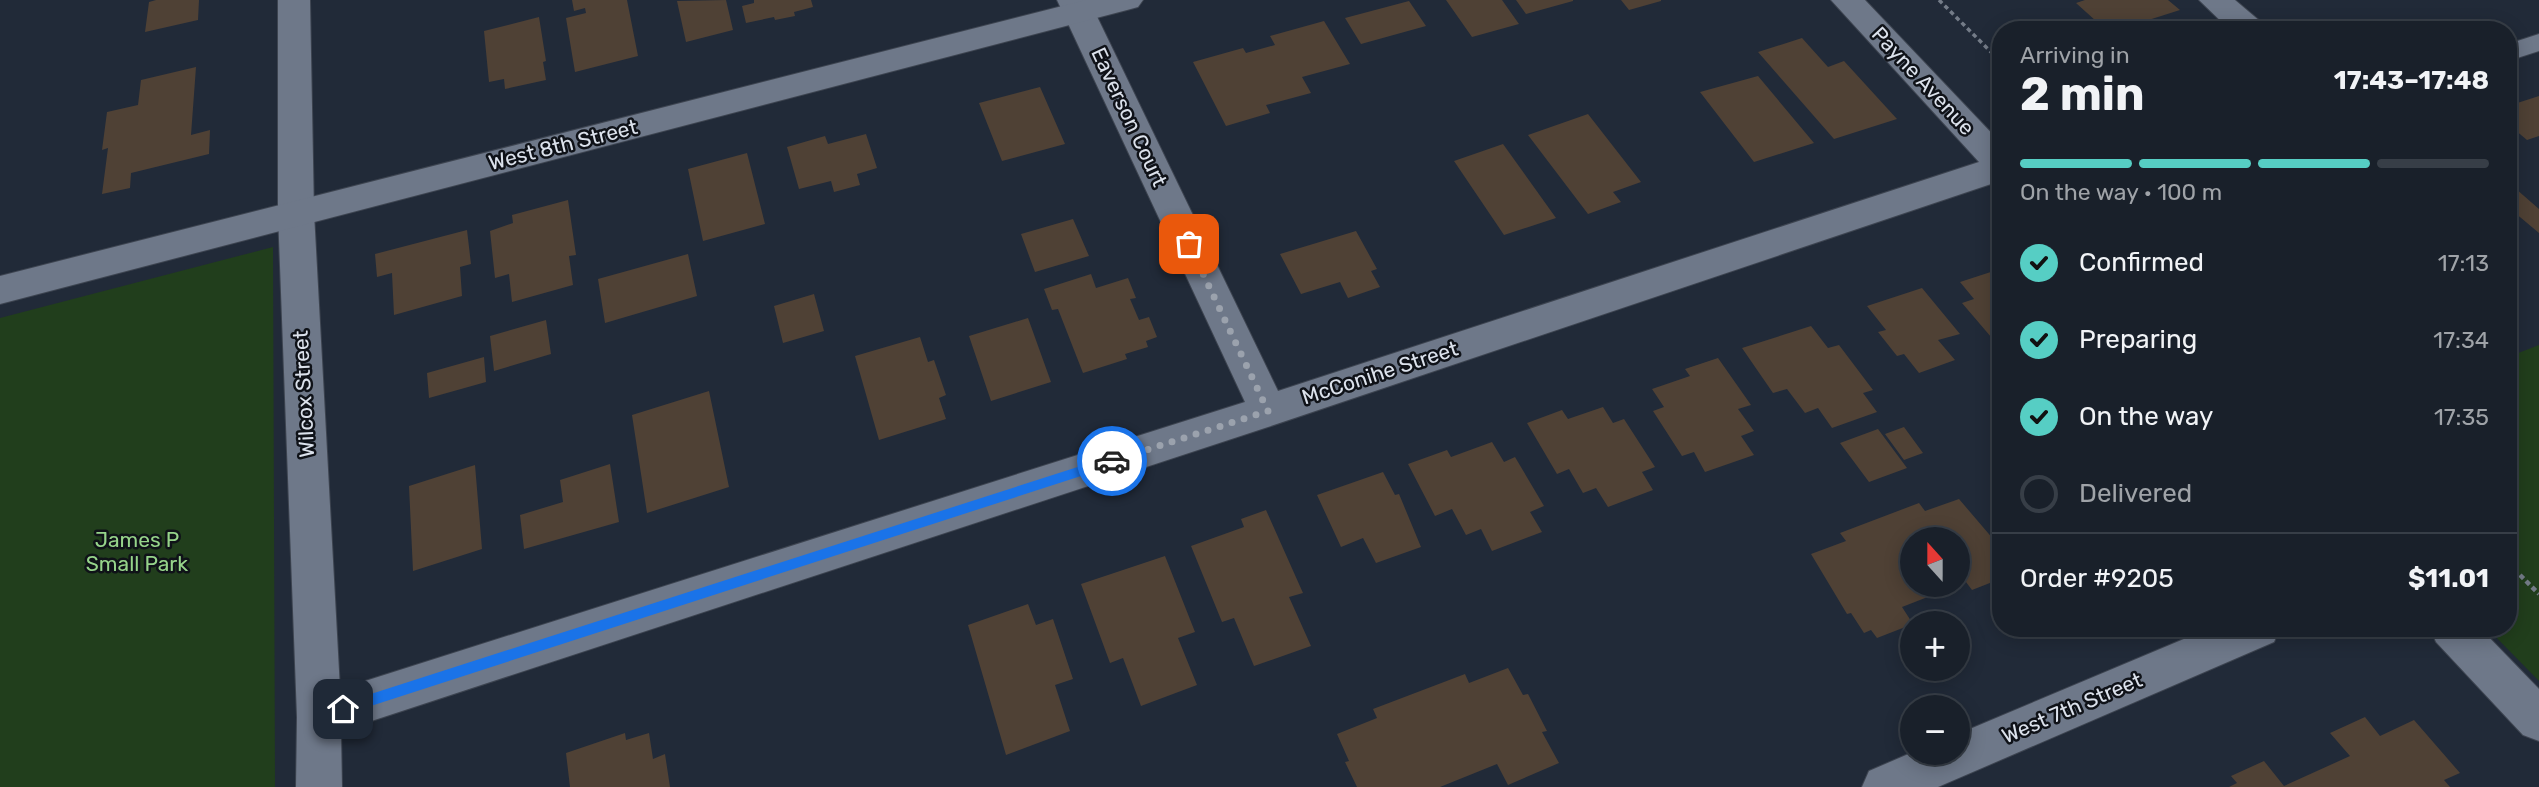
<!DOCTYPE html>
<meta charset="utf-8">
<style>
:root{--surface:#19202a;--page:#222832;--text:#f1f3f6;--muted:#9fa3a8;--line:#373e47;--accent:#56cec4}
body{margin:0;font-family:Rubik,sans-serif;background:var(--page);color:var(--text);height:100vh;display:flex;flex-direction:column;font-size:26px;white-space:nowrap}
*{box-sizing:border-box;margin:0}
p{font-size:23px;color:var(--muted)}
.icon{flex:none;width:38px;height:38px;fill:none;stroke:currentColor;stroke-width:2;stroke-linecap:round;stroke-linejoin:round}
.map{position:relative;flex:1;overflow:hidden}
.drawer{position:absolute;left:1992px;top:21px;width:525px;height:616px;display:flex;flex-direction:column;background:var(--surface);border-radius:28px;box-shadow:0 4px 18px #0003,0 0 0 2px var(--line)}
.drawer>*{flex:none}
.needle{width:46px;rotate:339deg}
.fabs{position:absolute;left:1900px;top:527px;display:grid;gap:14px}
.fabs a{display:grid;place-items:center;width:70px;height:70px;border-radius:50%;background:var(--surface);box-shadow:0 4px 18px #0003,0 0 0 2px var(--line);font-size:35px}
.pin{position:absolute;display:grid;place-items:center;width:60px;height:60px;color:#fff;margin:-30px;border-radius:14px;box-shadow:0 4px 10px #0006}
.courier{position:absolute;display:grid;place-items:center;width:70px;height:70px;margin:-35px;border:5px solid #1a73e8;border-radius:50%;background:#fff;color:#222;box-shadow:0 2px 9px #0007}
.head em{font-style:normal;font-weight:700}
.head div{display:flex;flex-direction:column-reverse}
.head{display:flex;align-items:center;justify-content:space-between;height:119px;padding:0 28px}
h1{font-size:46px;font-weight:700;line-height:52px}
.bar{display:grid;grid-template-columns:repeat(4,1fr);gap:10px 7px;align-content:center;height:84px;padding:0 28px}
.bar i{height:9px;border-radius:5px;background:var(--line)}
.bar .active{background:var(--accent)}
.bar p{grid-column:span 4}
.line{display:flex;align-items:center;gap:18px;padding:0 28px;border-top:2px solid var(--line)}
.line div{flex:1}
ol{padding:0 28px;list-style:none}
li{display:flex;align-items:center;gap:21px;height:77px}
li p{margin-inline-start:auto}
li .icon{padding:7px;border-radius:50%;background:var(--accent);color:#111;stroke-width:4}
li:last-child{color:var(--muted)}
li i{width:38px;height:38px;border:4px solid var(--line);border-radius:50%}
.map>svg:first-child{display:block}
.green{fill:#213e1c}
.building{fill:#4f4135;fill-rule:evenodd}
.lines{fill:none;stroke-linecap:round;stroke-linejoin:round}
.lane-casing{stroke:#3d4450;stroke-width:2}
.street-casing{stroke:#3d4450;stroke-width:2}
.secondary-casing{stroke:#3d4450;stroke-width:2}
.path-far1{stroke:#747c88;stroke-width:3.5;stroke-dasharray:4.5 3.5;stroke-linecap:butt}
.path{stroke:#747c88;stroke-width:4.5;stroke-dasharray:5 3.5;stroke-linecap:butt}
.lane{fill:#6e7889;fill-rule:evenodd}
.street{fill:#6e7889;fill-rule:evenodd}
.secondary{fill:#6e7889;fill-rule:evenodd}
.route{fill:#1a73e8}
.done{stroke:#9ba2ad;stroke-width:7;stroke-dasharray:0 12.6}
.labels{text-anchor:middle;stroke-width:5;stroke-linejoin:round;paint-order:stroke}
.street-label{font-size:21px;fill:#dce2ec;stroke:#0f1218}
.park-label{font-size:21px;fill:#96d48a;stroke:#0f1218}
</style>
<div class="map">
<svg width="2539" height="787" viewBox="0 0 2539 787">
<rect width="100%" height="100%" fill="#212a38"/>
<!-- green -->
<path class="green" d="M273,247L275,787H0V318Z
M2539,345V681L2487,628H2508V357Z"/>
<!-- building -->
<path class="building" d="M156,0H199L198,20L145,32L149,2Z
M572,0H627L638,56L575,72L566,18L586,13L585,8L574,11Z
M726,0L733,30L686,42L677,1Z
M754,0H811L813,7L794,12L795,16L775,20L774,17L746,23L742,6L754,3Z
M1446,0H1502L1519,24L1472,37Z
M1516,0H1573V1L1526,14Z
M1621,0H1661V1L1629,10Z
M2085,0H2168L2180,10L2117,30H2106L2076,3Z
M1409,1L1426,26L1361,44L1345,18Z
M539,17L546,61L543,62L546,80L505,89L504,79L489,82L484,31Z
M1324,21L1350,64L1302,77L1311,93L1266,105L1270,113L1226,126L1193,62L1243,48L1246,53L1275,45L1270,36Z
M1802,38L1828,67L1844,61L1897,119L1834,139L1758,52Z
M196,67L191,135L210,130L209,154L131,173L130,188L102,194L108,148L102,150L107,112L138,105L141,80Z
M1758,76L1814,143L1754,162L1700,92Z
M1040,87L1065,144L1002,161L979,103Z
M2539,96V136L2527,140L2508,124V106Z
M1588,114L1641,182L1613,192L1621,202L1588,214L1528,135Z
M866,134L877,168L857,174L860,185L834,192L831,181L799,189L787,147L825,136L828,144Z
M1503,144L1556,218L1504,235L1454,161Z
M747,153L765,224L703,241L688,169Z
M2508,182L2539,209V233L2508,207Z
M568,200L576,255L569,256L573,285L512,302L509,274L495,278L490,231L513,223L512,215Z
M1073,219L1089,256L1035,272L1021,234Z
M467,230L471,264L460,267L462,296L394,315L392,273L377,277L375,254Z
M1356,231L1377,269L1371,271L1380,287L1348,298L1340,282L1301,294L1280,254Z
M688,254L697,296L605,323L598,279Z
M2000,269V343L1997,344L1962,303L1974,299L1960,282Z
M1091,274L1096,288L1128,278L1136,298L1130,299L1139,320L1149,317L1157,337L1146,341L1148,347L1125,354L1127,359L1083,373L1058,309L1052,310L1044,289Z
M1922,288L1960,334L1938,340L1955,360L1919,373L1904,354L1897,356L1878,332L1886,330L1867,306Z
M814,294L824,331L783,343L774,306Z
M1028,318L1051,382L991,401L969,336Z
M546,320L551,354L494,371L490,336Z
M1811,326L1828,348L1839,345L1873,390L1863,393L1877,412L1832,428L1818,408L1805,413L1787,389L1773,393L1742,348Z
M920,337L928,362L934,360L946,395L939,398L946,419L879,440L855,356Z
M484,357L486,382L429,398L427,373Z
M1718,358L1751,405L1738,409L1754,431L1741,436L1754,455L1705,472L1694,452L1682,456L1653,411L1664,407L1652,389L1690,376L1685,369Z
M709,391L729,487L647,513L632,415Z
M1603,407L1613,423L1624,419L1655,467L1642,472L1653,490L1608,507L1596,488L1583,493L1569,469L1557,474L1527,423L1562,410L1568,419Z
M1904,427L1923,453L1904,460L1885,434Z
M1878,429L1907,468L1869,482L1840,443Z
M1492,442L1504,462L1515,457L1544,506L1530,512L1542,532L1492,551L1481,529L1466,535L1452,509L1435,516L1408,464L1447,450L1451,457Z
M610,464L619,522L524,549L520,515L563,502L560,480Z
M475,465L482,549L413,571L409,486Z
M1383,472L1395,495L1399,494L1421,547L1376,563L1363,538L1341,547L1317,495Z
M1959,499L2000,547V579L1972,590L1966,582L1902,607L1913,624L1877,638L1871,630L1864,633L1851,613L1847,614L1811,554L1846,541L1840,533L1919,503L1925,511ZM1913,539H1958V584H1913Z
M1266,510L1303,593L1289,597L1311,646L1254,666L1234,618L1222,622L1191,546L1244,527L1241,519Z
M1165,556L1195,632L1178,638L1197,685L1141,706L1123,658L1110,663L1081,584Z
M1028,604L1036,625L1053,619L1073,679L1055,685L1070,731L1006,755L968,625Z
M1508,668L1523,695L1528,694L1547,731L1542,732L1559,763L1508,785L1497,764L1440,787H1357L1345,762L1349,761L1337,734L1377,718L1373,709L1465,674L1469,683Z
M2365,717L2380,736L2414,720L2460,773L2444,780L2450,787H2229L2237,783L2231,776L2264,761L2284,786L2350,756L2330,733Z
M625,733L626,740L649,733L653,759L665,754L670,787H570L566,753Z"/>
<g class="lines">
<defs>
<path id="lane" d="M2539,34V51L2508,61V44Z"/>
<path id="street" d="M278,0H310L314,213L340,689L1245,402L1057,0H1089L1278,391L1979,162L1831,0H1865L2000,142V181L1268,427L341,731L342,787H296L297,717L278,213Z
M2199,0H2235L2261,22L2266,30H2230Z
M2210,628H2280L2274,642L1938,787H1862L1869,771L1913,752H1958V734Z
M2430,628H2480L2539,689V741L2523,735L2436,642Z"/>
<path id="secondary" d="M1086,0H1143L1138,7L1127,10L0,304V276Z"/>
</defs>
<!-- lane casing -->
<use href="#lane" class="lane-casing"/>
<!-- street casing -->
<use href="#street" class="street-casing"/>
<!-- secondary casing -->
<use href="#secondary" class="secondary-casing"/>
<!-- path-far1 -->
<path class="path-far1" d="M1939,0L2000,61"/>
<!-- path -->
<path class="path" d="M2508,563L2539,594"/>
<!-- lane -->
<use href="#lane" class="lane"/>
<!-- street -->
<use href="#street" class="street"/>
<!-- secondary -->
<use href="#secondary" class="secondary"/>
</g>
<!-- route -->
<path class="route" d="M1112,456L1118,461L1112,466L343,715L336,709L343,703Z"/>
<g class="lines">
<!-- done -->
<path class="done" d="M1112,461L1268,411L1189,244"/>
</g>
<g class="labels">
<!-- street labels -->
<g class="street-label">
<text transform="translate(1923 81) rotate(47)" y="7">Payne Avenue</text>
<text transform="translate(1129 117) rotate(65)" y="7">Eaverson Court</text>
<text transform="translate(563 145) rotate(-14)" y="7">West 8th Street</text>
<text transform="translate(1380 373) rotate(-18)" y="7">McConihe Street</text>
<text transform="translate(304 394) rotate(-93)" y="7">Wilcox Street</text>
<text transform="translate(2072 708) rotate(-23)" y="7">West 7th Street</text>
</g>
<!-- park labels -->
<g class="park-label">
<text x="137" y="547">James P<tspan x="137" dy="24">Small Park</tspan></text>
</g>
</g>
</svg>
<div class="fabs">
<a><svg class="needle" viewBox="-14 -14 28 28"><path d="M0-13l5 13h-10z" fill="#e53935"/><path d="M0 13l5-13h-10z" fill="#9fa3a8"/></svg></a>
<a>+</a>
<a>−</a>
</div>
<div class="pin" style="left:1189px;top:244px;background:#ea580c"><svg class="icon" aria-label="bag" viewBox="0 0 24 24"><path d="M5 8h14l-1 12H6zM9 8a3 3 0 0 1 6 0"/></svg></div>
<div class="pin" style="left:343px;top:709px;background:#1f2937"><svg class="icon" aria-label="home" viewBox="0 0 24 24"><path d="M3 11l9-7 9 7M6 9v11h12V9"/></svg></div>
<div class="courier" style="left:1112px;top:461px"><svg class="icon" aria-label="car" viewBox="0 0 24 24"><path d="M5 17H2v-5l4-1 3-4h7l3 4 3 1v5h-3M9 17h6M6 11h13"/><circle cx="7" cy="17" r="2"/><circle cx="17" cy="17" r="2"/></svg></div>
<section class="drawer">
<div class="head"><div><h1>2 min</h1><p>Arriving in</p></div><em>17:43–17:48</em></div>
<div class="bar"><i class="active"></i><i class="active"></i><i class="active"></i><i></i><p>On the way · 100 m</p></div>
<ol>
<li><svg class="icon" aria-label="check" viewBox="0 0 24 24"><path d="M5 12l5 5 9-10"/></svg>Confirmed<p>17:13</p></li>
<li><svg class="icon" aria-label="check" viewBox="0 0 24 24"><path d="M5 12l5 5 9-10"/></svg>Preparing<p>17:34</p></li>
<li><svg class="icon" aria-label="check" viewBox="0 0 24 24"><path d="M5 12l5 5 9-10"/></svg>On the way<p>17:35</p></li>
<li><i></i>Delivered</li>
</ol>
<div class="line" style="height:91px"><div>Order #9205</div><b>$11.01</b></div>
</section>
</div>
